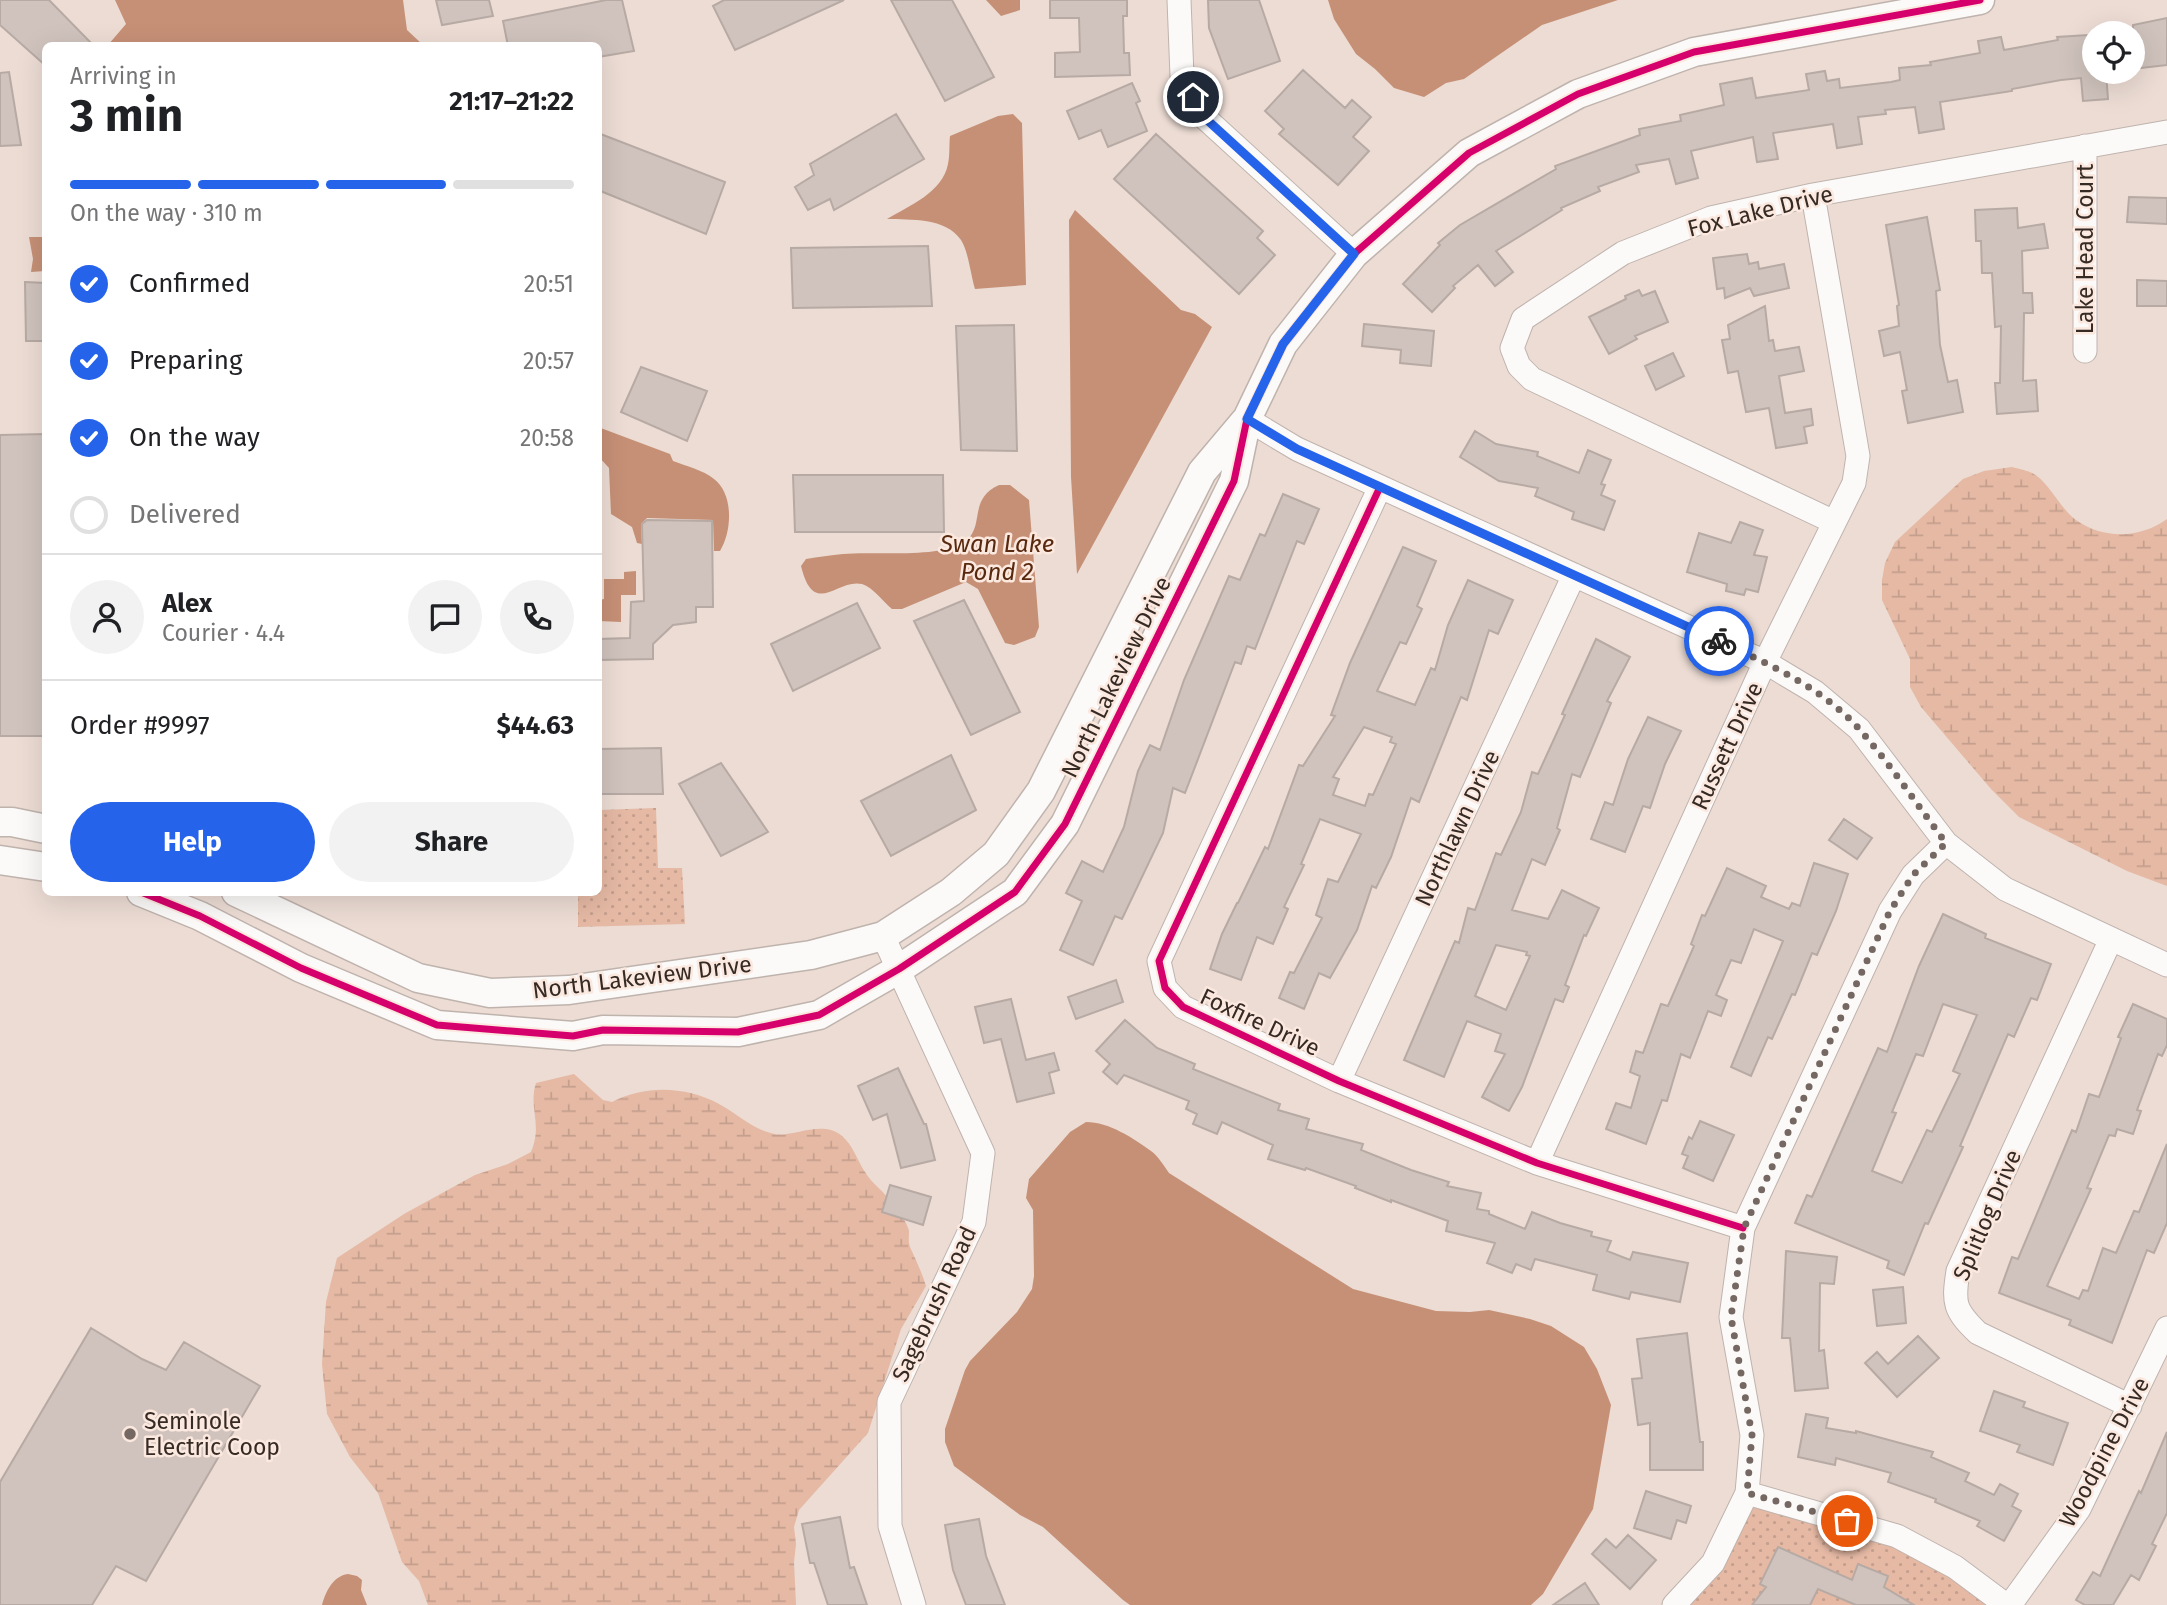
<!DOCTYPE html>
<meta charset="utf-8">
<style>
:root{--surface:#fff;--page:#f2f2f2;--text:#202124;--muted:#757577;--line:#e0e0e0;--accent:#2563eb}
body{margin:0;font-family:"Fira Sans",sans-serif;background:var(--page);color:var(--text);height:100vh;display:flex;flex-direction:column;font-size:26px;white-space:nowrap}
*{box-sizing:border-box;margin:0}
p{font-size:23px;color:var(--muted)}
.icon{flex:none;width:38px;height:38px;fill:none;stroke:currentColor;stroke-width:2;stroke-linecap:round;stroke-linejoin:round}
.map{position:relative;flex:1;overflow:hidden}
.details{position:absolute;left:42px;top:42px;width:560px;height:854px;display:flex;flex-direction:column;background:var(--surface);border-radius:10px;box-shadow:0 7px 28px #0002}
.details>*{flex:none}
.tools{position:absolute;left:2082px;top:21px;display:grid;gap:14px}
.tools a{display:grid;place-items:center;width:63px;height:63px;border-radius:50%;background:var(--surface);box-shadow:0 7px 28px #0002;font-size:35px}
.pin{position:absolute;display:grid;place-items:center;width:60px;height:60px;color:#fff;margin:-30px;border:4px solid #fff;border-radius:50%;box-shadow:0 2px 7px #0007}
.courier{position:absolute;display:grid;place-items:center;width:70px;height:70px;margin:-35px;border:5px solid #2563eb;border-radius:50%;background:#fff;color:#222;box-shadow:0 2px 9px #0007}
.head em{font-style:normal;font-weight:700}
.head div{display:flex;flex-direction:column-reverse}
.head{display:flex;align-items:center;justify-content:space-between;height:119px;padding:0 28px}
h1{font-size:46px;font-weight:700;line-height:52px}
.bar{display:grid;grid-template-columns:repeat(4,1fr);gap:10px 7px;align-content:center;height:84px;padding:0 28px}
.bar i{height:9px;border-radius:5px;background:var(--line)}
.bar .on{background:var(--accent)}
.bar p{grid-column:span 4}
.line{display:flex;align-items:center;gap:18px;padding:0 28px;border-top:2px solid var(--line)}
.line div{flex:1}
.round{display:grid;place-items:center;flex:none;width:74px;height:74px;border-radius:37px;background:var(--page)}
ol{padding:0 28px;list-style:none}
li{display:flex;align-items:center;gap:21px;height:77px}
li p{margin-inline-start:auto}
li .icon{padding:7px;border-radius:50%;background:var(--accent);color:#fff;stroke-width:4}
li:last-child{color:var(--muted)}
li i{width:38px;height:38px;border:4px solid var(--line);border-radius:50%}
.action{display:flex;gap:14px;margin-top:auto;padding:14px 28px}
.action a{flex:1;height:80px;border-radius:42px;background:var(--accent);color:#fff;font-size:28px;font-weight:700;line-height:80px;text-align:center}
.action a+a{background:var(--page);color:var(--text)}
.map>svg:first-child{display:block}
.wetland{fill:url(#wetland-marsh)}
.park{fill:url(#park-dots)}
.water{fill:#c69076}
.building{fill:#d0c3bd;stroke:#b7aaa4;stroke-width:2;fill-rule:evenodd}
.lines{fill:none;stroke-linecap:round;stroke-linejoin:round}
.minor-casing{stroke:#bfb3ad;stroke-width:25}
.tertiary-casing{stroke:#bfb3ad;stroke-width:31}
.minor{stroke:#fcfaf9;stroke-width:23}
.tertiary{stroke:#fcfaf9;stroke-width:28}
.cycleway-casing{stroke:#fbe8df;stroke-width:11}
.cycleway{stroke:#d6006c;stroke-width:7}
.done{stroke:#756862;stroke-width:7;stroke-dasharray:0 12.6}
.route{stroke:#2563eb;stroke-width:9}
.poi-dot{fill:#756862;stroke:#fbe8df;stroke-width:2.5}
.labels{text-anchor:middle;stroke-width:5;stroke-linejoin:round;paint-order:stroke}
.street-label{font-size:23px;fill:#352a24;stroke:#fbe8df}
.poi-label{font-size:23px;fill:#352a24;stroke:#fbe8df;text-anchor:start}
.water-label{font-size:24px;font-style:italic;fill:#58290f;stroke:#fbe8df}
</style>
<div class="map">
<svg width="2167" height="1605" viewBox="0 0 2167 1605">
<defs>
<pattern id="wetland-marsh" width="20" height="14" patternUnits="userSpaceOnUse" patternTransform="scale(1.75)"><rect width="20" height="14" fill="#e5b9a4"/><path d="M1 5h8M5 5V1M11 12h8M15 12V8" fill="none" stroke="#c59f8d"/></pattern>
<pattern id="park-dots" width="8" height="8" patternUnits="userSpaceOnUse" patternTransform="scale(1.75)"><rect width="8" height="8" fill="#e5b9a4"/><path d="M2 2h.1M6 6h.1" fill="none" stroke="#c59f8d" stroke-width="1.8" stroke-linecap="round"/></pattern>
</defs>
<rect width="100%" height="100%" fill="#ecdcd4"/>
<!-- wetland -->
<path class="wetland" d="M2012,467C2019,469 2031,471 2037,476C2052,488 2061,509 2076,520C2104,540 2141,538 2167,519V886L2127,871L2019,817L1991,789L1921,707L1910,687V659L1882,600V580L1885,563L1895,542L1963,479L1984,471Z
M574,1074L603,1100L612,1102C646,1085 685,1086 719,1104C738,1114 753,1130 775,1134C792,1138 822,1119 842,1136C853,1145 857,1160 865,1172C872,1184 885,1192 893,1204C898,1211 907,1222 909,1231C909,1237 908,1241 910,1247C916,1260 922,1273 926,1286L901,1329L868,1433L799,1510L794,1527L796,1544L794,1562L796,1605H428L419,1581L402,1562L378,1493L350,1457L327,1414L322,1364L326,1302L337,1258L404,1214L475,1175L508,1164L531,1152C543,1124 528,1108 536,1083Z"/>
<!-- park -->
<path class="park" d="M656,808L658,868H682L685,924L578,927V893L598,892L599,810Z
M1747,1493L1897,1536L2006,1605H1674Z"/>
<!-- water -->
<path class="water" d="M115,0H403L407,30L423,45H108L126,24Z
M986,0H1020V10L1001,16Z
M1328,0H1618L1542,25L1464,79L1446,83L1424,97L1394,88L1375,69L1356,54L1334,19Z
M1013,114L1022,123L1026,285L975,289C971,276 968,250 961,240C945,217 911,220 887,219C909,206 943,192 948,164C950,155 949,145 950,136L998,116Z
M1075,210L1181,310L1195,314L1212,327L1077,574L1071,477L1069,220Z
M29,237H45V271L31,272L33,259Z
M598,427L670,454L673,461C686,466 703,470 714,479C734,494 732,532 720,551H714L713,520L647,518L641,524L642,544L637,543L632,527L611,514L609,468L599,457Z
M999,485H1010L1029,500L1039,627L1035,637L1014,645L1005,643L978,589L966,582L902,609H892C883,602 873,587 862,584C837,578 814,619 801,566L806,559C818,557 831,555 843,554C872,551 944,559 966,541C985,525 968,499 999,485Z
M636,571V595H621V622L599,621V600L604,599V579H624V572Z
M1086,1122C1109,1122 1133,1138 1151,1151C1158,1156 1164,1166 1169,1173L1353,1289L1436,1311L1470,1312L1489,1310L1530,1319L1551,1326L1584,1347L1597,1369L1611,1405L1593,1509L1543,1594L1531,1605H1130L1123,1600L1043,1527L1020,1515L954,1466L945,1442V1429L965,1370L970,1361L1017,1312L1032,1289L1034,1276L1033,1210L1026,1198L1029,1179L1070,1132Z
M348,1574L357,1576L362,1580L361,1590L367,1605H322C326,1591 333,1576 348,1574Z"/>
<!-- building -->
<path class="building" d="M0,0H49L94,46H46V66L0,25Z
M436,0H489L493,16L442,25Z
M606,0H622L634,51L598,57V46H508L503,21Z
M724,0H844L735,50L713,6Z
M891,0H952L994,77L945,101Z
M1050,0H1127V16H1123L1124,53H1129L1130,75L1055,77V53L1080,52L1079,18H1050Z
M1208,0H1259L1280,61L1228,79L1209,28Z
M2167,18V65L2133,69V25Z
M2088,35L2090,72H2106L2108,99L2083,101L2081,78L2061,80L2012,89V91L1940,102L1944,129L1919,133L1915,107L1885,110L1886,114L1858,117L1862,144L1837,148L1833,124L1773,133L1778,159L1757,162L1753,137L1691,151L1698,178L1676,184L1669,159L1636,165L1639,172L1598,187L1600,191L1561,208L1562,210L1496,251L1513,272L1495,286L1478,265L1453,286L1455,288L1432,312L1403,284L1440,245L1438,243L1460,225L1556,169L1555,166L1640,135L1639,129L1681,121L1680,115L1724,105L1720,84L1752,78L1756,98L1809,90L1806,74L1825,71L1827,81L1839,79L1840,88L1891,82L1900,80L1899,68L1931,65L1930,62L1980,53L1978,41L2001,37L2004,50L2058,40L2057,37Z
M1303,70L1345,108L1352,100L1371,117L1353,137L1369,151L1338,185L1279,134L1284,129L1265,111Z
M9,72L21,145L0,146V73Z
M1132,83L1140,101L1136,103L1147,131L1108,147L1101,130L1079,139L1067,111Z
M896,114L924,159L834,210L830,199L808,210L795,187L814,175L810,164Z
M598,133L725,182L706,234L598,190Z
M1156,134L1263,231L1257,238L1275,255L1239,294L1114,179Z
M2129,197L2167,198V224L2127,222Z
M2017,208L2018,228L2044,224L2048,248L2022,251L2023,293H2032L2033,313H2024L2023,381L2036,380L2038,411L1997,414L1995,383H2000L2001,326L1995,327L1992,273H1982L1981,241H1976L1975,210Z
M1927,217L1940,290L1936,291L1940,345L1948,382L1957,380L1963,412L1908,423L1902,391L1907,390L1900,352L1884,356L1879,331L1899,326L1897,306L1899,305L1886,225Z
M928,246L932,306L793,308L791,248Z
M1747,254L1749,264L1758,262L1759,269L1784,264L1789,288L1754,296L1750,288L1725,298L1724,288L1717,289L1713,258Z
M2137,280L2167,281V306H2137Z
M25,282L46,283V341H26Z
M1639,290L1642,296L1655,291L1668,322L1635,336L1637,339L1609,354L1589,317L1626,299L1625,296Z
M1765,306L1769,341L1773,340L1775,351L1799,347L1804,371L1779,376L1785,413L1811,409L1813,425L1804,427L1807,443L1776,448L1769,408L1746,412L1738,371L1728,373L1722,340L1730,339L1728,325Z
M1364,324L1434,331L1431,366L1400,363L1401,350L1362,346Z
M1014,325L1017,451L961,450L956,326Z
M1673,353L1684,376L1656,390L1645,366Z
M641,367L707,391L687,441L621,412Z
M1475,431L1496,444L1538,452L1537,456L1579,473L1588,450L1611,460L1601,484L1605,485L1601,495L1615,501L1604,530L1572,519L1574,512L1535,496L1538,488L1499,481L1460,457Z
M46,434V736H0V435Z
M793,475H943L944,532H795Z
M1283,494L1319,509L1304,544L1297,541L1255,649L1247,646L1241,664L1235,662L1185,793L1173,788L1163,833L1122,919L1115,916L1093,965L1060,950L1082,901L1066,893L1082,861L1103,872L1124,827L1138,771L1150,745L1160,750L1184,680L1229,576L1240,580L1260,534L1265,536Z
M647,520L712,521L713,607H696V622L673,625L653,644V659L598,660V639L630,638L631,602L644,601L642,524Z
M1740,522L1763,530L1754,555L1767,557L1758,592L1746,589L1744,595L1726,591L1727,584L1687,572L1699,533L1731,543Z
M1403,547L1436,561L1417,606L1422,609L1406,644L1400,642L1377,691L1415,705L1431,668L1435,670L1448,625L1468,580L1513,600L1498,634L1489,630L1467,700L1461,697L1419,802L1411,798L1391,857L1376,888L1372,886L1357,930L1330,978L1319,973L1304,1009L1279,998L1290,972L1294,973L1322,918L1316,915L1328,879L1338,882L1361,834L1320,819L1301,864L1304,865L1284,907L1288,909L1273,944L1257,937L1241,980L1210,969L1222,934L1237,903H1238L1265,847L1268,849L1299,765L1303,766L1335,716L1331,715L1350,663ZM1364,727L1392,737L1390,742L1396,744L1373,795L1369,794L1365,806L1333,795L1339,779L1333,777Z
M964,600L1020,712L971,735L914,621Z
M857,603L880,648L793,691L771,644Z
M1596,639L1630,657L1607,701L1611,703L1580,777L1572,774L1557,828L1560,830L1545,865L1532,859L1512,910L1548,919L1562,890L1599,908L1586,936L1584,935L1565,985L1569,987L1563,1002L1555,999L1522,1087L1509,1111L1482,1097L1505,1054L1495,1051L1501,1034L1467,1021L1444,1077L1404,1060L1455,941L1459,943L1468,908L1475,910L1496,853L1501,855L1521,812L1532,772L1538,774L1565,715L1562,714ZM1496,945L1527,952L1526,955L1530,956L1506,1010L1475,996Z
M1648,717L1681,731L1665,764L1650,808L1643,806L1625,852L1591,839L1605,802L1613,805L1628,759Z
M661,748L663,794H598V749Z
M951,755L976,810L891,856L861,801Z
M721,763L768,832L721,856L679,784Z
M1844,819L1872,838L1857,859L1829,840Z
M1814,863L1848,874L1836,911L1817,955L1812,953L1795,995L1792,994L1772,1039L1768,1037L1751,1076L1731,1067L1783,941L1754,929L1741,963L1731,960L1716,995L1727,1000L1721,1016L1708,1011L1690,1058L1681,1054L1667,1101L1662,1100L1646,1144L1606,1129L1616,1103L1631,1108L1640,1076L1630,1072L1636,1051L1643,1053L1661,1004L1668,1006L1694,946L1691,944L1702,915L1705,916L1727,868L1766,886L1761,897L1789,909L1792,903L1800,906Z
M1943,914L1986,934L1985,938L2051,964L2037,1000L2031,998L2014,1037L2008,1034L1960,1146L1963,1147L1928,1224L1925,1223L1904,1275L1887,1268L1889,1261L1795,1223L1807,1195L1812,1197L1878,1048L1887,1052L1919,966ZM1943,1004L1977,1015L1953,1071L1960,1074L1932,1132L1927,1130L1902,1183L1872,1171L1896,1113L1892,1112L1916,1054L1923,1056Z
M1116,980L1123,1002L1076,1019L1068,997Z
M1011,999L1026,1060L1054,1053L1059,1070L1049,1073L1054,1093L1017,1102L1001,1039L984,1043L975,1007Z
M2133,1004L2167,1019V1045L2162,1056L2158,1054L2137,1110L2141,1111L2133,1134L2117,1129L2115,1136L2109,1135L2087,1188L2091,1189L2047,1286L2079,1299L2083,1290L2088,1291L2103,1248L2116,1253L2134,1211L2139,1212L2167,1144V1223L2154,1253L2147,1250L2112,1343L2069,1325L2071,1320L1999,1293L2012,1257L2018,1259L2072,1130L2076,1132L2089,1094L2099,1097L2121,1038L2118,1037Z
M1125,1020L1157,1048L1195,1064L1193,1069L1280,1104L1278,1110L1309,1119L1306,1129L1363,1144L1361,1150L1411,1170L1449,1182L1447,1186L1481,1193L1477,1209L1489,1211V1214L1525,1229L1532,1212L1560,1223L1592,1232L1591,1236L1611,1241L1607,1251L1630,1260L1633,1252L1688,1263L1680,1302L1631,1292L1629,1299L1593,1290L1597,1275L1535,1259L1531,1270L1516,1264L1512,1273L1487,1263L1495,1243L1446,1231L1448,1221L1391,1200V1202L1355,1188L1356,1186L1306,1168L1305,1170L1268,1159L1273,1145L1222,1122L1217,1134L1193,1124L1197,1114L1186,1109L1189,1101L1124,1075L1117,1084L1103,1072L1110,1064L1096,1051Z
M898,1068L924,1124H926L935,1160L901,1168L887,1114L873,1120L858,1086Z
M1700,1121L1734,1135L1713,1181L1683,1168L1688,1156L1682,1154L1689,1137L1692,1139Z
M890,1185L931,1197L923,1225L882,1212Z
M1786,1251L1837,1257L1834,1284L1820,1283L1819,1351L1824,1350L1828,1388L1795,1391L1790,1338H1782Z
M1903,1287L1906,1323L1877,1326L1873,1290Z
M91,1328L142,1359L166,1370L184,1342L260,1386L146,1581L116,1566L92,1605H0V1482Z
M1687,1333L1700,1442H1703V1470H1650V1423L1638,1425L1632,1379L1642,1378L1637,1339Z
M1918,1336L1939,1358L1897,1397L1865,1363L1877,1352L1888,1364Z
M1994,1391L2025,1402L2023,1407L2068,1423L2053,1465L2017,1452L2020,1445L1980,1431Z
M1806,1414L1828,1418L1826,1428L1856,1433V1431L1933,1452L1931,1457L1969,1473L1965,1481L1994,1495L2000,1484L2018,1494L2012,1506L2021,1511L2004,1541L1977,1526L1980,1521L1935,1502L1936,1499L1888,1482L1891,1473L1836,1458L1835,1465L1798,1457Z
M2167,1432V1513L2152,1544L2156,1546L2139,1580L2131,1575L2113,1605H2085L2076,1600L2093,1572L2100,1576L2139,1491L2141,1493Z
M1646,1491L1691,1506L1686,1523L1677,1520L1671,1539L1634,1528Z
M840,1517L850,1568L854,1567L867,1605H828L814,1563H810L802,1524Z
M979,1519L986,1556L1005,1605H966L953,1570L945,1525Z
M1628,1535L1656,1560L1630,1589L1592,1554L1606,1539L1616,1548Z
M1778,1547L1852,1580L1858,1564L1888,1576L1884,1587L1914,1605H1856L1818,1589L1810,1605H1752L1766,1587L1760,1584Z
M1585,1583L1599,1605H1553Z"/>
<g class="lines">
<defs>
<path id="minor" d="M1179,0L1182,76L1205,118L1354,254
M2085,146V351
M1247,419L1297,449L1765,662L1815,692L1859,729L1946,843L2005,889L2167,965
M1380,487L1159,961L1165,988L1183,1007L1339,1081L1537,1163L1743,1228
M1834,522L1532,379L1519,366L1512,348L1523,319L1623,253L1711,218L1813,195L2167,132
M883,936L983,1153L974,1222L889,1402L890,1526L914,1605
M2111,939L1958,1271C1953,1303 1954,1310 1978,1333L2130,1406
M1339,1081L1574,575
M1537,1163L1765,662L1854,483L1858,456L1813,195
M1747,1493L1897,1536L1955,1567L2006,1605
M1674,1605L1713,1563L1747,1493L1752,1435L1731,1317L1743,1228L1890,911L1913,875L1946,843
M2010,1605L2079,1509L2167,1328"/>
<path id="tertiary" d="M0,822H12L46,829
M0,860L46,867
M141,892L200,916L301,968L437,1025L573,1036L603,1030L738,1032L819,1015L899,969L1015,892L1065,824L1234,481L1247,419L1283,344L1354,254L1469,153L1578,94L1694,52L1980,0
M236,892L418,978L490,993L569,990L811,955L883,936L951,892L996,854L1041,791L1202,472L1245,421"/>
</defs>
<!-- minor casing -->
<use href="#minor" class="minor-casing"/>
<!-- tertiary casing -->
<use href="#tertiary" class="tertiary-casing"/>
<!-- minor -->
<use href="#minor" class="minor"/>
<!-- tertiary -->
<use href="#tertiary" class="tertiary"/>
<defs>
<path id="cycleway" d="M1380,487L1159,961L1165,988L1183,1007L1339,1081L1537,1163L1743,1228
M141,892L200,916L301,968L437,1025L573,1036L603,1030L738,1032L819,1015L899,969L1015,892L1065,824L1234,481L1247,419L1283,344L1354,254L1469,153L1578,94L1694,52L1980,0"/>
</defs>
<!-- cycleway casing -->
<use href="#cycleway" class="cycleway-casing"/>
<!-- cycleway -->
<use href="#cycleway" class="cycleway"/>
</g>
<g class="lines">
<!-- done -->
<path class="done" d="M1719,641C1769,664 1823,688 1860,730C1891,765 1918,806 1946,843L1913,875L1890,911L1744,1228L1731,1317L1752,1435L1747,1493L1847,1521"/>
<!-- route -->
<path class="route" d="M1193,97L1205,118L1354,254L1283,344L1247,419L1297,449L1719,641"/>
</g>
<!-- markers -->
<circle class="poi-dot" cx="130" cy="1434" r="7"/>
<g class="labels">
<!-- street labels -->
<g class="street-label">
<text transform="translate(1760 211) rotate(-14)" y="8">Fox Lake Drive</text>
<text transform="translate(2085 249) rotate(-90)" y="8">Lake Head Court</text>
<text transform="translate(1116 677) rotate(-64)" y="8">North Lakeview Drive</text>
<text transform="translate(1727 746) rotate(-65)" y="8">Russett Drive</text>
<text transform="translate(1457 828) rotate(-65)" y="8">Northlawn Drive</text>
<text transform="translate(642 977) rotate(-7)" y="8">North Lakeview Drive</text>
<text transform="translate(1260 1022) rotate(25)" y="8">Foxfire Drive</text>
<text transform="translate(1987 1215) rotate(-67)" y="8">Splitlog Drive</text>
<text transform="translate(934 1304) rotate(-65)" y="8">Sagebrush Road</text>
<text transform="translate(2104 1452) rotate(-62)" y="8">Woodpine Drive</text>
</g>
<!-- poi labels -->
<g class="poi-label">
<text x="144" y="1429">Seminole<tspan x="144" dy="26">Electric Coop</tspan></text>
</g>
<!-- water labels -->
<g class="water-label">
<text x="997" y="552">Swan Lake<tspan x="997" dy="28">Pond 2</tspan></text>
</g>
</g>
</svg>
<div class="tools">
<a><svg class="icon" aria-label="locate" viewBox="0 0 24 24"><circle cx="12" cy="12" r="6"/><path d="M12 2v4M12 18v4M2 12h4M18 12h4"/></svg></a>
</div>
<div class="pin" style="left:1847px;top:1521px;background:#ea580c"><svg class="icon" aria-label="bag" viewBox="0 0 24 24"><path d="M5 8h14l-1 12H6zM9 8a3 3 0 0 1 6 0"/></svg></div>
<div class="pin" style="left:1193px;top:97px;background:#1f2937"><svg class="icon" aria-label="home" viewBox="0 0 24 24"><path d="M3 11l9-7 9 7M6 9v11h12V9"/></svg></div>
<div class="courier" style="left:1719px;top:641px"><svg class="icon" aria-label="bike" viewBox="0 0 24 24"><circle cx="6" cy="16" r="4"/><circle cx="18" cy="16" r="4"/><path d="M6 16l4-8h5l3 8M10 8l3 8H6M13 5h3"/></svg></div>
<section class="details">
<div class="head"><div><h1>3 min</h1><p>Arriving in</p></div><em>21:17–21:22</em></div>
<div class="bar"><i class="on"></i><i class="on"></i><i class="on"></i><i></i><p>On the way · 310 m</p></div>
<ol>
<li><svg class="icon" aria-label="check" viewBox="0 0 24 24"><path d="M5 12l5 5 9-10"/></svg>Confirmed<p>20:51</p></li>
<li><svg class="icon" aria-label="check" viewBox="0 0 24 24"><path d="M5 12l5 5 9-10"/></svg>Preparing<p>20:57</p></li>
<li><svg class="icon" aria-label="check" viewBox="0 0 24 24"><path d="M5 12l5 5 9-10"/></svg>On the way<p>20:58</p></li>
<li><i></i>Delivered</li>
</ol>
<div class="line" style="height:126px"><a class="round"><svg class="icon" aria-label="person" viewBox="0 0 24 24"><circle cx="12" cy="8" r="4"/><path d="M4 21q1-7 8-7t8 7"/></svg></a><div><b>Alex</b><p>Courier · 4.4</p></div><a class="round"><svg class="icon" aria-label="chat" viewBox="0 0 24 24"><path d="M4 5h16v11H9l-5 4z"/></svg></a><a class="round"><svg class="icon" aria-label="phone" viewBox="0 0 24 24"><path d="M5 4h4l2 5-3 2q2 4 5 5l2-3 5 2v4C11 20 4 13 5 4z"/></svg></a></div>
<div class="line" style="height:91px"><div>Order #9997</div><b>$44.63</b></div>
<div class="action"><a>Help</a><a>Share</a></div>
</section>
</div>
